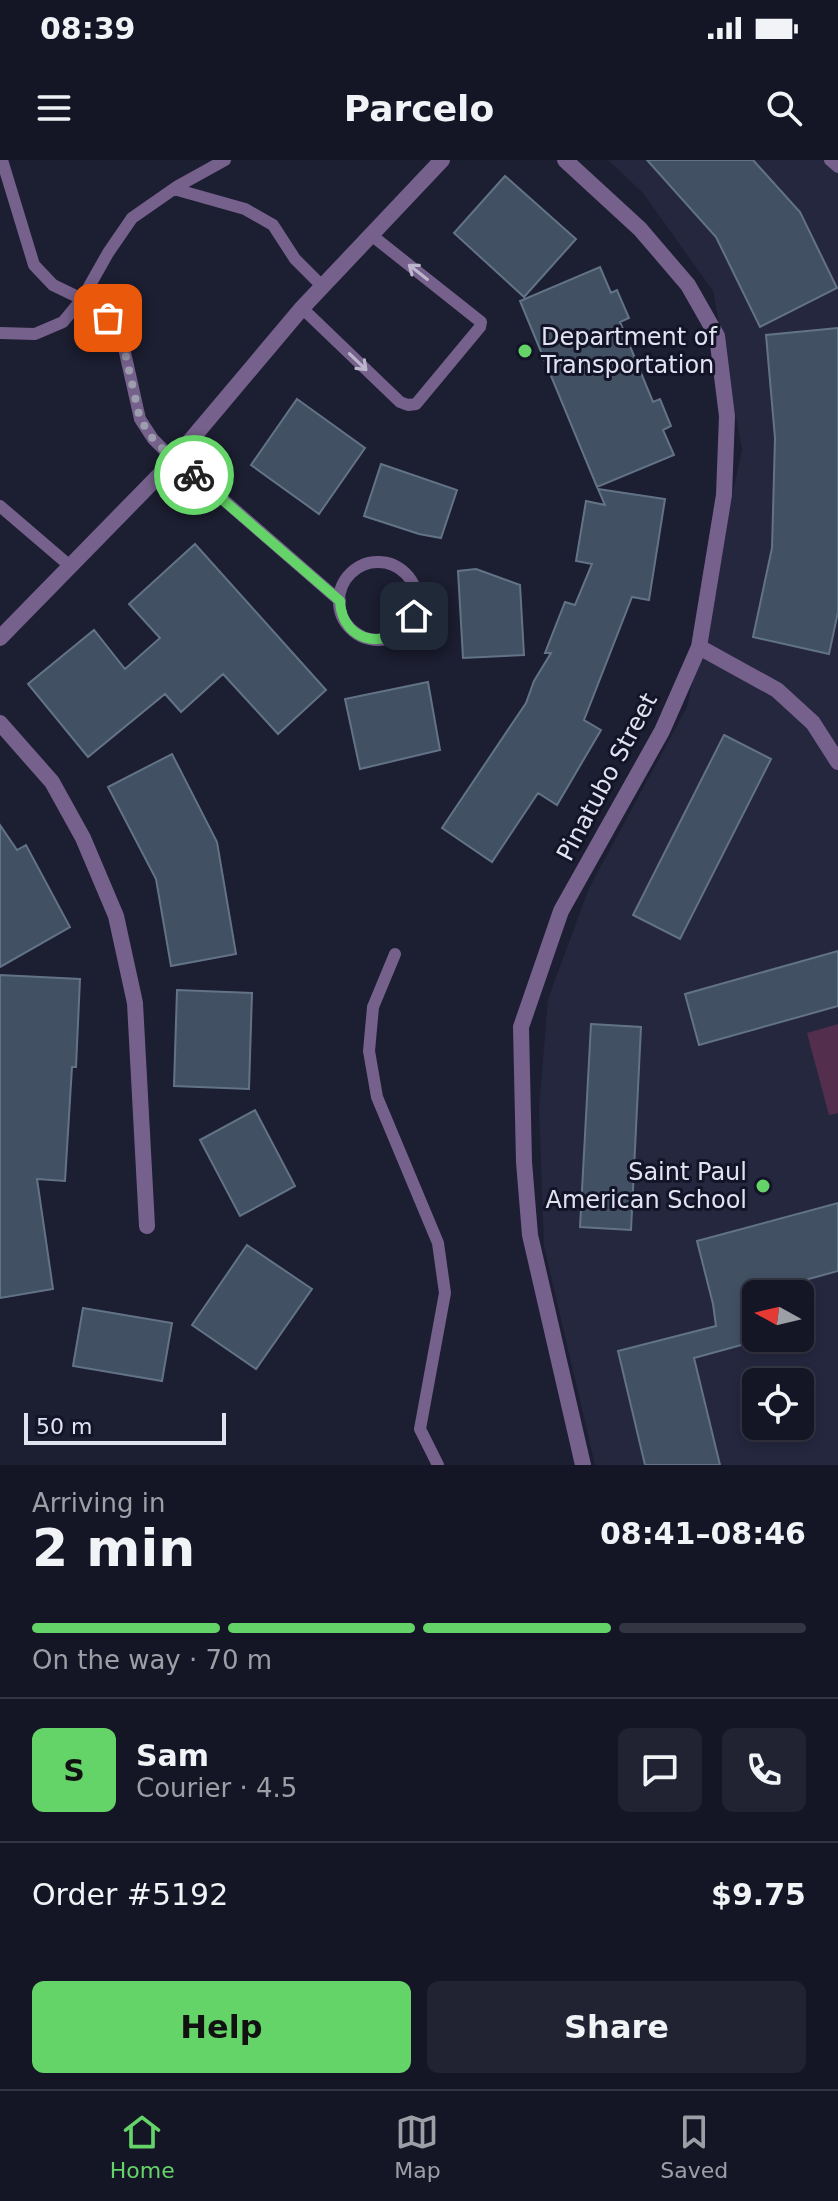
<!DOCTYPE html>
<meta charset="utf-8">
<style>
:root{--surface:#151625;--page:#222332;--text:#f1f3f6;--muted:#9d9fa7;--line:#343542;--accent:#64d468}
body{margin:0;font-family:"DejaVu Sans",sans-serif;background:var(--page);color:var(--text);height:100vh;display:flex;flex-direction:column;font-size:30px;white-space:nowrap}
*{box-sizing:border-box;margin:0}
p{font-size:26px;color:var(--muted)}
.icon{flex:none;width:44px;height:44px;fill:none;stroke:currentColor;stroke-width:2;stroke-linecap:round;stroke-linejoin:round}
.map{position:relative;height:1305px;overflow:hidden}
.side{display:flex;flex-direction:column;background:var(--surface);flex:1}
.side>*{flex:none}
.needle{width:52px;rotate:278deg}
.controls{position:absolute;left:742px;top:1120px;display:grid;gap:16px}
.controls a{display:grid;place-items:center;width:72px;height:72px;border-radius:12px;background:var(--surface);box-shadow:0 4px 12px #0003,0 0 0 2px var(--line);font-size:40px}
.scale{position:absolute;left:24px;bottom:20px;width:202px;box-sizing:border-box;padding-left:8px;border:4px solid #e1e3f0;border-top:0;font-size:22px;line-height:28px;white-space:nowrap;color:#e1e3f0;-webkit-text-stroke:6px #131427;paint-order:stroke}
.pin{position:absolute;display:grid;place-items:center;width:68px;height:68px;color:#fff;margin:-34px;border-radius:16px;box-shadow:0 4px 12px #0006}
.courier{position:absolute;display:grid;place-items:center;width:80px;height:80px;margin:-40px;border:6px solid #64d468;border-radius:50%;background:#fff;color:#222;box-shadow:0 2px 10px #0007}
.headline em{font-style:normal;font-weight:600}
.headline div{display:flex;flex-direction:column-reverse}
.headline{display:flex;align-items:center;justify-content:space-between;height:136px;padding:0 32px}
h1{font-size:52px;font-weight:600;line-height:60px}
.bar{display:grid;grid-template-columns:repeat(4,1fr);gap:12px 8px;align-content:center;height:96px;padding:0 32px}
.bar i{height:10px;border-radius:6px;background:var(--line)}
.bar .on{background:var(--accent)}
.bar p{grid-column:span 4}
.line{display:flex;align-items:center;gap:20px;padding:0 32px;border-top:2px solid var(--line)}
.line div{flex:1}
.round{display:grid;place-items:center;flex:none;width:84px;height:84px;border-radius:12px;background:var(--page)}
.primary-button{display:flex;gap:16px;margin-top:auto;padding:16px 32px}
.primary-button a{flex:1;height:92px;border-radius:12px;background:var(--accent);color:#111;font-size:32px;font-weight:600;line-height:92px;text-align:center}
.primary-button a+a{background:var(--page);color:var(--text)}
.status{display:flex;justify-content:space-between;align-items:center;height:56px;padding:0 40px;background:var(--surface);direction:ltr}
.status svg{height:22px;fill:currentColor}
header{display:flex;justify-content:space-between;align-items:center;height:104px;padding:0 32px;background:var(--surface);font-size:36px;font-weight:600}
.tab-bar{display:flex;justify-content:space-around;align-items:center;height:112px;border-top:2px solid var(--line);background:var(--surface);font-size:22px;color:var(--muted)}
.tab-bar a{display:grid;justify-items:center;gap:4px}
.tab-bar .on{color:var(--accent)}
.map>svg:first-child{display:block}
.built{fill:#25273f;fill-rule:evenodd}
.garden{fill:#532e4d}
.building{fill:#415163;stroke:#637387;stroke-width:2}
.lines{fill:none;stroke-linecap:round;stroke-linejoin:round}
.service{stroke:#76618c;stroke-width:12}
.minor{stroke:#76618c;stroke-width:16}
.oneway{stroke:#bcb6cd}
.done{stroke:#9c9ead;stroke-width:8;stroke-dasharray:0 14.4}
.route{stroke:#64d468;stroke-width:10}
.poi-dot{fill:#64d468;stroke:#131427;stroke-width:3}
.labels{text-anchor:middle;stroke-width:6;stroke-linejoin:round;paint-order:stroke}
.poi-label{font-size:24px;fill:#e1e3f0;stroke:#131427;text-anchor:start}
.street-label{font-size:24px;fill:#e1e3f0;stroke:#131427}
</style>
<div class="status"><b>08:39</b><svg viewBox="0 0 49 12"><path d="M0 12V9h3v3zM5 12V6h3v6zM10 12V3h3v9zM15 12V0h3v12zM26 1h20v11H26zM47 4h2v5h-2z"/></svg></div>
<header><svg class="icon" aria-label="menu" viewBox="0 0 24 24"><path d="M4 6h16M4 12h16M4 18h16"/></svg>Parcelo<svg class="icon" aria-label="search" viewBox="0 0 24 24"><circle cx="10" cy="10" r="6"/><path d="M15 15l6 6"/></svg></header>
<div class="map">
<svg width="838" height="1305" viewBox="0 0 838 1305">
<rect width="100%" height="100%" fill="#1c1e31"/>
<!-- built -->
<path class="built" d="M608,0H838V1305H595L544,1086L539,949L548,839L589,728L687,547L742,290L713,131L643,33ZM756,1134H800V1178H756ZM756,1222H800V1266H756Z"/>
<!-- garden -->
<path class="garden" d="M838,864V953L829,955L807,873Z"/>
<!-- building -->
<path class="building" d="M647,0H753L800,52L837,128L760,167L716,77Z
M505,16L576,79L524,137L454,73Z
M600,107L611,133L617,130L629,158L620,162L653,242L660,239L671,266L663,270L674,295L597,327L520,141Z
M838,168V452L829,494L753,477L772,388L775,278L766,175Z
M297,239L365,288L319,354L251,305Z
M381,304L457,330L441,378L419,374L364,356Z
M598,329L665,339L649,440L632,437L584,560L601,570L557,645L538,633L492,702L442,668L526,543L534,521L551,493H545L565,442L575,445L592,404L576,401L586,341L605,345Z
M195,384L326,530L278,574L223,514L181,552L165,534L88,597L28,524L94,470L125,509L160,478L129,444Z
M476,409L520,425L524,495L463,498L458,411Z
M428,522L440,590L360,609L345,539Z
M724,575L771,599L680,779L633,755Z
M172,594L217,682L236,794L171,806L156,719L108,627Z
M0,665L17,690L26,685L70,767L0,807Z
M838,791V846L699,885L685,834Z
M0,815L80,819L76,907H72L65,1021L37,1019L53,1129L0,1138Z
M177,830L252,833L249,929L174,926Z
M591,864L641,867L631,1070L580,1067Z
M255,950L295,1026L240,1056L200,980Z
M838,1043V1111L805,1120L809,1134H756V1181L694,1198L720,1305H645L618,1191L716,1166L713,1144L697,1081Z
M247,1085L312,1129L256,1209L192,1165Z
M83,1148L172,1163L162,1221L73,1206Z"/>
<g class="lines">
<!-- service -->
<path class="service" d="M2,0L34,105L53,125L82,139L108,158L122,179L140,259L153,279L174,300L202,321L340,441
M830,0L838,7
M174,29L245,49L273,65L295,99L322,126
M302,148L400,242L408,245L416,244L480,167L481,162L370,74
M0,173L35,174L63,162L82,139L108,93L132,58L178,26L225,0
M0,346L70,406
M339 441a39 39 0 1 1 78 0a39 39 0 1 1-78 0Z
M395,794L373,847L369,891L377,937L438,1083L445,1133L420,1269L438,1305"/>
<!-- minor -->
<path class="minor" d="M565,0L640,69L688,125L717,176L727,256L724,335L699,487L662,571L561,751L521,867L524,1002L530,1075L583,1305
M0,478L174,300L302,148L442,0
M699,487L777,530L813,563L838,602
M0,563L52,622L83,678L116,756L135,843L147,1066"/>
</g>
<!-- one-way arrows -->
<defs><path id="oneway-shaft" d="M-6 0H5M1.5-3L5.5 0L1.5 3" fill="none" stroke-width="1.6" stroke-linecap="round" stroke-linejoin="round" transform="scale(2)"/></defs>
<g class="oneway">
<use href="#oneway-shaft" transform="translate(418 112) rotate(-142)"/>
<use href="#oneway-shaft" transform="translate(358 202) rotate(44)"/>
</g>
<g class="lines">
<!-- done -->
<path class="done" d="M108,158L122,179L140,259L153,279L174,300L194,315"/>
<!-- route -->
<path class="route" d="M194,315L340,441C342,485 392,492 414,456"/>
</g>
<!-- markers -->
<g class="poi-dot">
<circle cx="525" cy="191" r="8"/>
<circle cx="763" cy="1026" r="8"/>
</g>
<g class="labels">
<!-- poi labels -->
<g class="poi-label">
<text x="541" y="185">Department of<tspan x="541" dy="28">Transportation</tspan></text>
<text x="747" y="1020" text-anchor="end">Saint Paul<tspan x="747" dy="28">American School</tspan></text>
</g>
<!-- street labels -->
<g class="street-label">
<text transform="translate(607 617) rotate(-62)" y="8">Pinatubo Street</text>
</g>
</g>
</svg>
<div class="controls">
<a><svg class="needle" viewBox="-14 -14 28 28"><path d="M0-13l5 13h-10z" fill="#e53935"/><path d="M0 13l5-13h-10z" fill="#9d9fa7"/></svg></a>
<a><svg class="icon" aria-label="locate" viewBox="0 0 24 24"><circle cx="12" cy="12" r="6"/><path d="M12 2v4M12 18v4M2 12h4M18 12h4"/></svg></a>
</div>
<div class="scale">50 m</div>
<div class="pin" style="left:108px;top:158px;background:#ea580c"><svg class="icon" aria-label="bag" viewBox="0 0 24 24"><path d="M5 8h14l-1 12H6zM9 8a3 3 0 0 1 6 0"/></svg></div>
<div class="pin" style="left:414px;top:456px;background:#1f2937"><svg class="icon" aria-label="home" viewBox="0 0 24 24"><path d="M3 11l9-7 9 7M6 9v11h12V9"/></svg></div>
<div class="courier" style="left:194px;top:315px"><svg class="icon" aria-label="bike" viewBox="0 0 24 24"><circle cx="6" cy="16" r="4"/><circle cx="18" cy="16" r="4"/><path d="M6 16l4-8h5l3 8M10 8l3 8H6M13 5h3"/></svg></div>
</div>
<section class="side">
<div class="headline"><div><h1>2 min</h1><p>Arriving in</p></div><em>08:41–08:46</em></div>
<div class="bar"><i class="on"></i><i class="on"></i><i class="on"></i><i></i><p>On the way · 70 m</p></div>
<div class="line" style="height:144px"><b class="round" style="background:var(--accent);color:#111">S</b><div><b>Sam</b><p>Courier · 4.5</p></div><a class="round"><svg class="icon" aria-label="chat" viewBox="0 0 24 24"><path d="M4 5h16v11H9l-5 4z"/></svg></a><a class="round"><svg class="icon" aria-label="phone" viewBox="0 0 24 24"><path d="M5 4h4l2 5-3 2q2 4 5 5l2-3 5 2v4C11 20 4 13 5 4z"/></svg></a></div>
<div class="line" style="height:104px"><div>Order #5192</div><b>$9.75</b></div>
<div class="primary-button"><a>Help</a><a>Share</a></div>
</section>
<nav class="tab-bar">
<a class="on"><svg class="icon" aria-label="home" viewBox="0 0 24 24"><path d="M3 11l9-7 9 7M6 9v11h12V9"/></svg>Home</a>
<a><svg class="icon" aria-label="map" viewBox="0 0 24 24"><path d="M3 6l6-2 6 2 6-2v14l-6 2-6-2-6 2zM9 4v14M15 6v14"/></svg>Map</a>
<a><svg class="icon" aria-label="saved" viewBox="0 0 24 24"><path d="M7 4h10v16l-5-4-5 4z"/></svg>Saved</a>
</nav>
